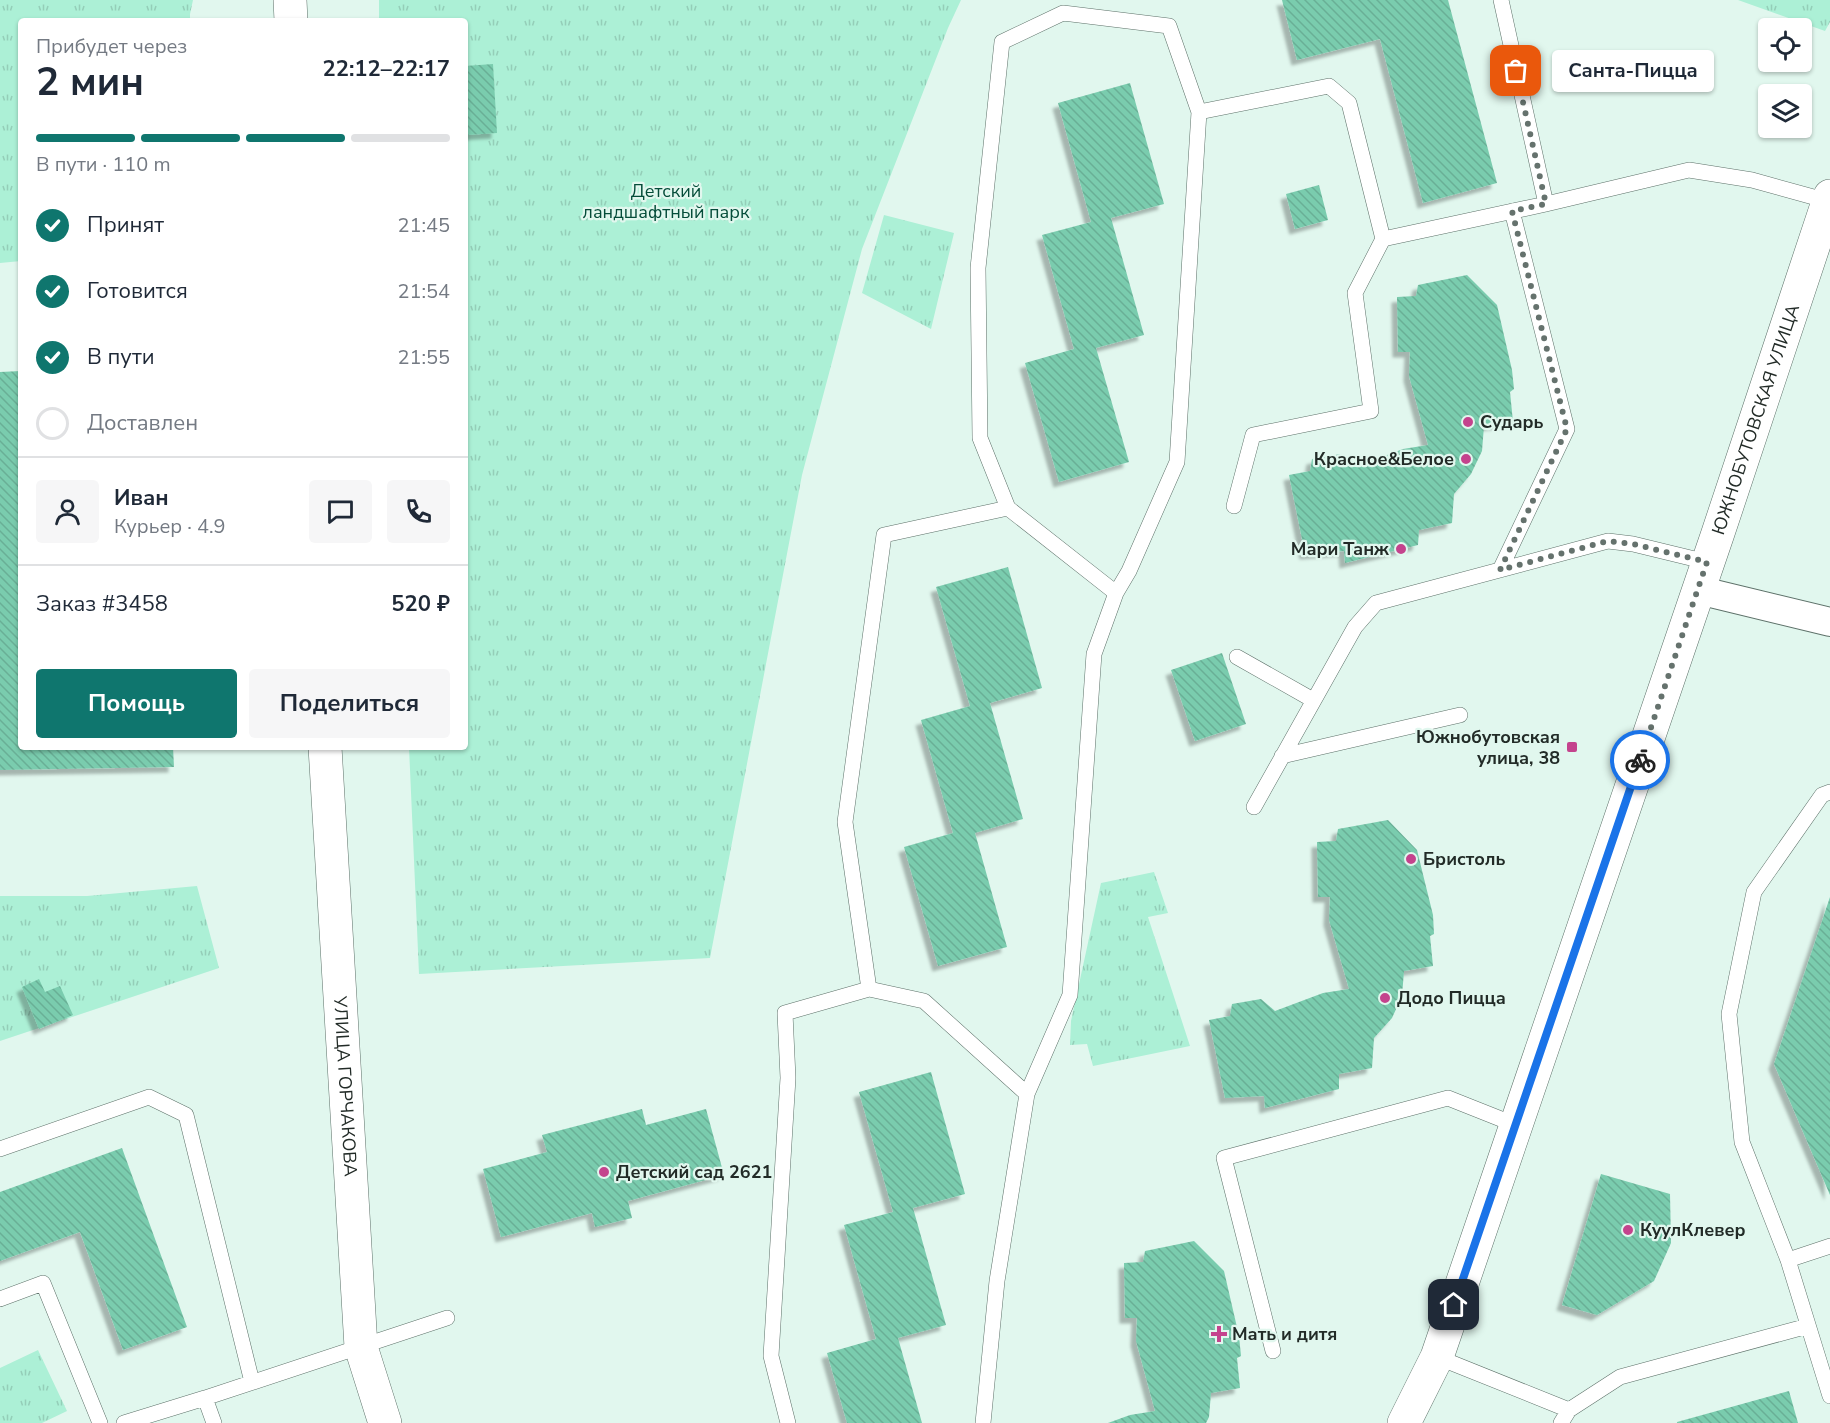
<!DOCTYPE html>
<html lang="ru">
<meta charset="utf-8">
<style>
:root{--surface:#fff;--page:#f6f6f7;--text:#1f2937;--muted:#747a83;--line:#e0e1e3;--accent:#0f766e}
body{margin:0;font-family:"Nunito Sans",sans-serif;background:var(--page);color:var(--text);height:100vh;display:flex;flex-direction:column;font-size:22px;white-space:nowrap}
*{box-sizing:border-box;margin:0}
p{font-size:20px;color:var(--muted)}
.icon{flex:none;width:33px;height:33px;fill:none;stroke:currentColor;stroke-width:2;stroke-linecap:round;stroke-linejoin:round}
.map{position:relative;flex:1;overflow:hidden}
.panel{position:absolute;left:18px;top:18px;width:450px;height:732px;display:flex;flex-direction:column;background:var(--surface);border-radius:6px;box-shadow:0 2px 4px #0004}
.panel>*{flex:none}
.tools{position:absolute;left:1758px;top:18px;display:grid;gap:12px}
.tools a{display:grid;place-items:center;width:54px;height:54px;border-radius:6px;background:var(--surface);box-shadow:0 2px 4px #0004;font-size:30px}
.pin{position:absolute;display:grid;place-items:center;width:51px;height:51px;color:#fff;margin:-26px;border-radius:12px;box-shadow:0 3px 9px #0006}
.courier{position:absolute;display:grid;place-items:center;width:60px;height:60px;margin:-30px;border:4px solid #1a73e8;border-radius:50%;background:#fff;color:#222;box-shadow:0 2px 8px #0007}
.bubble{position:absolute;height:42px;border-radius:6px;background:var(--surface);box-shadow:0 2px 4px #0004;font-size:20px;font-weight:700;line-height:42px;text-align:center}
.headline em{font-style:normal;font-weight:700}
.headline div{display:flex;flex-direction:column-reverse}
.headline{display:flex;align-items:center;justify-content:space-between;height:102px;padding:0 18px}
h1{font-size:39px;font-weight:700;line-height:45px}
.bar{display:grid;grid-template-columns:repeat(4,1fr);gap:9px 6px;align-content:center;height:72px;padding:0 18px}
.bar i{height:8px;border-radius:4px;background:var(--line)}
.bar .active{background:var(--accent)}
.bar p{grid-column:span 4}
.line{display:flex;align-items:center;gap:15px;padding:0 18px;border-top:2px solid var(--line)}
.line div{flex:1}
.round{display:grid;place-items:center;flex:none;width:63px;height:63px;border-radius:6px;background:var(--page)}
ol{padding:0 18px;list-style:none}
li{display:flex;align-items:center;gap:18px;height:66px}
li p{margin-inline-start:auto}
li .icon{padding:6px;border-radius:50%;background:var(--accent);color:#fff;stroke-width:4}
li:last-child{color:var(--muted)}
li i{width:33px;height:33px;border:3px solid var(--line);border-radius:50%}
.button{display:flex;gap:12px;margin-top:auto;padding:12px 18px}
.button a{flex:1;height:69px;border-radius:6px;background:var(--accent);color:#fff;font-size:24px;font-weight:700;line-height:69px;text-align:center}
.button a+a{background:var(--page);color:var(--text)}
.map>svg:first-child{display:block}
.park{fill:url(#park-tufts)}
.building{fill:url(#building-back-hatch);filter:url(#shadow)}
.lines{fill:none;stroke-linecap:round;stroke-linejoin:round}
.lane-casing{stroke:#5d7169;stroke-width:16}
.street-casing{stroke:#5d7169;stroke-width:30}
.secondary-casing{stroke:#5d7169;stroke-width:34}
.lane{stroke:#fff;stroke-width:15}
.street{stroke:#fff;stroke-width:28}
.secondary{stroke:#fff;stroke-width:33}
.done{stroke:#65726d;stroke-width:6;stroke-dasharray:0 10.8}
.route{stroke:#1a73e8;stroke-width:8}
.poi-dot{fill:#c4438d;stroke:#e1f7ee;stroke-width:2}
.labels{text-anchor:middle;stroke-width:4.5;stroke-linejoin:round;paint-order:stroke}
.park-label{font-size:18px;fill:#044c39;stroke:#e1f7ee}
.street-label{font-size:18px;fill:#222b27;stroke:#e1f7ee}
.poi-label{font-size:18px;font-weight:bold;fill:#222b27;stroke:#e1f7ee;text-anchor:start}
</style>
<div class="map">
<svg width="1830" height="1423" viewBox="0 0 1830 1423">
<defs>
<pattern id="park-tufts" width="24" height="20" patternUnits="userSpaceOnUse" patternTransform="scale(1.5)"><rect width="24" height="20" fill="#acf0d6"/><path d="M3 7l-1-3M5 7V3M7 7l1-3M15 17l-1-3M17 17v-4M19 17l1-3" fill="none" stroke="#94ceb8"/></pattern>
<pattern id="building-back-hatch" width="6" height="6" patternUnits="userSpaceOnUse" patternTransform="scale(1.5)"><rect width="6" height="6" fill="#7accae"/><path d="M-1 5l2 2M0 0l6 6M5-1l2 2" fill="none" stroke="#69af96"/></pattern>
<filter id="shadow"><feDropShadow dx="-5.5" dy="5.5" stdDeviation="1.5" flood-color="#0004"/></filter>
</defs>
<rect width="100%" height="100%" fill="#e1f7ee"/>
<!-- park -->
<path class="park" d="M0,0H193L190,14V21H21V261L0,263Z
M379,0H961L948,28L862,249L802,475L710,958L419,974L409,747H465V21H379Z
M1738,0H1830V22L1825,31Z
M884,215L954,233L931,329L862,293Z
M1154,872L1168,913L1148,917L1190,1046L1093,1066L1087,1044L1070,1045L1071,1021L1101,883Z
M197,886L219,968L0,1041V896H87Z
M38,1350L67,1411L42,1423H0V1368Z"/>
<!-- building -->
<path class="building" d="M1282,0H1448L1497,183L1423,203L1380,39L1297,60Z
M493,64L497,133L465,135V66Z
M1130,83L1164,204L1111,218L1144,335L1096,348L1129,462L1059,482L1025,363L1074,349L1042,235L1091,222L1058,103Z
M1319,185L1328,220L1295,229L1286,194Z
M1467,275L1497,305L1512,370L1514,389L1510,392L1513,422L1484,426L1482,451L1471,474L1454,494L1452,523L1419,530L1418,545L1345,563L1344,551L1305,554L1289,475L1310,471L1312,459L1341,454L1355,467L1403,449L1428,445L1409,376L1410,352H1398L1397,297L1416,296L1418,285Z
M21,371V747H173L174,767L0,770V372Z
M1008,567L1042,688L990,703L1023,819L975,833L1007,947L938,966L904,847L953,833L921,720L970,706L936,587Z
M1222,653L1246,724L1195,741L1171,670Z
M1388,820L1417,850L1433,915L1434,934L1430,936L1433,966L1404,971L1402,996L1392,1018L1374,1038L1372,1068L1339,1074V1089L1265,1108L1264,1096L1225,1098L1209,1020L1230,1016L1232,1004L1261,999L1275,1011L1323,993L1349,989L1329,920L1330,897H1318L1317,842L1336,841L1338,829Z
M1830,897V1195L1774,1064Z
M39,979L45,992L60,986L73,1015L39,1029L22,987Z
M931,1072L965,1194L913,1208L946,1325L898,1338L922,1423H847L827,1353L876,1339L844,1225L893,1212L859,1092Z
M642,1109L646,1125L706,1109L724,1175L628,1201L632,1218L595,1227L592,1213L501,1237L483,1169L547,1152L542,1135Z
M122,1148L187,1327L123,1350L80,1232L0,1261V1192Z
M1601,1174L1670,1194L1671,1243L1654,1281L1597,1315L1562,1305Z
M1194,1241L1224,1271L1239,1336L1241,1356L1237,1358L1240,1388L1211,1393L1209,1417L1206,1423H1108L1130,1415L1155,1411L1136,1341L1137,1318H1125L1124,1263L1143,1262L1145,1251Z
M1789,1391L1798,1423H1677V1422Z"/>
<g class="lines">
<defs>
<path id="lane" d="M1501,0L1546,204
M1234,506L1253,435L1371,411L1355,293L1383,239
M1008,508L1116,593
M1500,570L1567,429L1512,211
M1237,657L1313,700
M1282,756L1460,715
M1830,792L1822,795L1754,892L1729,1014L1742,1142L1788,1260L1830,1396
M1254,807L1355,627L1376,603L1608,541L1633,544L1707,562
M869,989L845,822L884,535L1008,508L980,438L978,268L1002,42L1063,13L1169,26L1199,112
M0,1149L149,1097L186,1115L252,1382
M1788,1260L1830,1246
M0,1299L43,1283L100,1423
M1273,1351L1224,1158L1448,1098L1516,1125
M1437,1357L1569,1410
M124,1423L205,1398
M214,1423L205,1398L447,1318
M788,1423L771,1356L788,1078L785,1013L869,989L924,1001L1027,1094
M983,1423L997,1281L1027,1094L1070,995L1094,654L1116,593L1129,571L1177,462L1199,112L1329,86L1349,103L1383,239L1546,204L1689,170L1752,180L1828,201
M1561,1423L1569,1410L1620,1377L1808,1326"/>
<path id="street" d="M1698,590L1830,622"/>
<g id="secondary">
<path d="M290,0L291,21"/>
<path id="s1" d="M325,747L361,1347L385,1423"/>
<path id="s2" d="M1404,1423L1437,1357L1718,533L1830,196"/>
</g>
</defs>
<!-- lane casing -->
<use href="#lane" class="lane-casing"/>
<!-- street casing -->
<use href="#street" class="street-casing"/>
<!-- secondary casing -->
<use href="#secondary" class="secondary-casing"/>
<!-- lane -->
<use href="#lane" class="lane"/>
<!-- street -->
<use href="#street" class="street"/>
<!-- secondary -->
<use href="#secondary" class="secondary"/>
</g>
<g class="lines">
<!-- done -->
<path class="done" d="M1516,71L1546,204L1512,211L1567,429L1500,570L1608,541L1633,544L1707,562L1640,760"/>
<!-- route -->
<path class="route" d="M1454,1305L1640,760"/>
</g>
<!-- markers -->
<g class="poi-dot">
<circle cx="1468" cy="422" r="6"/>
<circle cx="1466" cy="459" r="6"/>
<circle cx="1401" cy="549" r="6"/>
<rect x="1566" y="741" width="12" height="12" rx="3"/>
<circle cx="1411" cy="859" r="6"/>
<circle cx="1385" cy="998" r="6"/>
<circle cx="604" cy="1172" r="6"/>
<circle cx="1628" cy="1230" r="6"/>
<path d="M1216 1325h6v6h6v6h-6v6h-6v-6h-6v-6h6z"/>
</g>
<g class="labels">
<!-- park labels -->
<g class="park-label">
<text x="666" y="197">Детский<tspan x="666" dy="21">ландшафтный парк</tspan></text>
</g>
<!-- street labels -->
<g class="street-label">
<text dy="6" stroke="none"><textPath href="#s2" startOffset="1064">ЮЖНОБУТОВСКАЯ УЛИЦА</textPath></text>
<text dy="6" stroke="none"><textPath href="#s1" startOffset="340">УЛИЦА ГОРЧАКОВА</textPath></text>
</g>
<!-- poi labels -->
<g class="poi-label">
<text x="1480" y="428">Сударь</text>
<text x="1454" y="465" text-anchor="end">Красное&amp;Белое</text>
<text x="1389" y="555" text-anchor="end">Мари Танж</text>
<text x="1560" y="743" text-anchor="end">Южнобутовская<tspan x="1560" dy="21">улица, 38</tspan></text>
<text x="1423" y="865">Бристоль</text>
<text x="1397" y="1004">Додо Пицца</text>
<text x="616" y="1178">Детский сад 2621</text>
<text x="1640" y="1236">КуулКлевер</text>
<text x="1232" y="1340">Мать и дитя</text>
</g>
</g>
</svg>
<div class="tools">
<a><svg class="icon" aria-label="locate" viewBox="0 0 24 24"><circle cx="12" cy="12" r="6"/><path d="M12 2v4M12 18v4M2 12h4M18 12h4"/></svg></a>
<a><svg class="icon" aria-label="layers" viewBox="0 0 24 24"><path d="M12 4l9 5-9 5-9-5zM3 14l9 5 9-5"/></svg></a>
</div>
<div class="pin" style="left:1516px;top:71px;background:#ea580c"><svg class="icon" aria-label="bag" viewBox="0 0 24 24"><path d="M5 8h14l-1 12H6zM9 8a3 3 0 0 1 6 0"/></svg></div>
<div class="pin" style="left:1454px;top:1305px;background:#1f2937"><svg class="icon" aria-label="home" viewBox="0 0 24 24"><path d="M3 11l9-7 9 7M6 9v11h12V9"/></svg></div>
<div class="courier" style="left:1640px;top:760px"><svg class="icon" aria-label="bike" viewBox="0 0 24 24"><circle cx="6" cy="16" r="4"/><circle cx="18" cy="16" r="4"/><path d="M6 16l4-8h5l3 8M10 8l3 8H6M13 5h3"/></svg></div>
<div class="bubble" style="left:1552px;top:50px;width:162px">Санта-Пицца</div>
<section class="panel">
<div class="headline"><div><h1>2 мин</h1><p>Прибудет через</p></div><em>22:12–22:17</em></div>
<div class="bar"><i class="active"></i><i class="active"></i><i class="active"></i><i></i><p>В пути · 110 m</p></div>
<ol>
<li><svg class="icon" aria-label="check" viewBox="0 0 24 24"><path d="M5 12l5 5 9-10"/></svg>Принят<p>21:45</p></li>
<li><svg class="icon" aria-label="check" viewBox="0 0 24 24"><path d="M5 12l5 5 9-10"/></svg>Готовится<p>21:54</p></li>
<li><svg class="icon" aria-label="check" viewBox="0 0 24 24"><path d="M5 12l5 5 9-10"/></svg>В пути<p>21:55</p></li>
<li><i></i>Доставлен</li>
</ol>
<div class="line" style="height:108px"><a class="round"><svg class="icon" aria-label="person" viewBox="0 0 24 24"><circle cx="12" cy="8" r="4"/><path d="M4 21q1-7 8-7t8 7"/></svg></a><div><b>Иван</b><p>Курьер · 4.9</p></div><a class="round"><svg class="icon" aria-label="chat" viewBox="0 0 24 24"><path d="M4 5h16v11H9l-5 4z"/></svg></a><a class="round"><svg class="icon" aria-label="phone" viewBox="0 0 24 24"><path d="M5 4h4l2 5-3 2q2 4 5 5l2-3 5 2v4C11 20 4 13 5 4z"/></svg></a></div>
<div class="line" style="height:78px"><div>Заказ #3458</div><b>520 ₽</b></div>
<div class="button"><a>Помощь</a><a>Поделиться</a></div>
</section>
</div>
